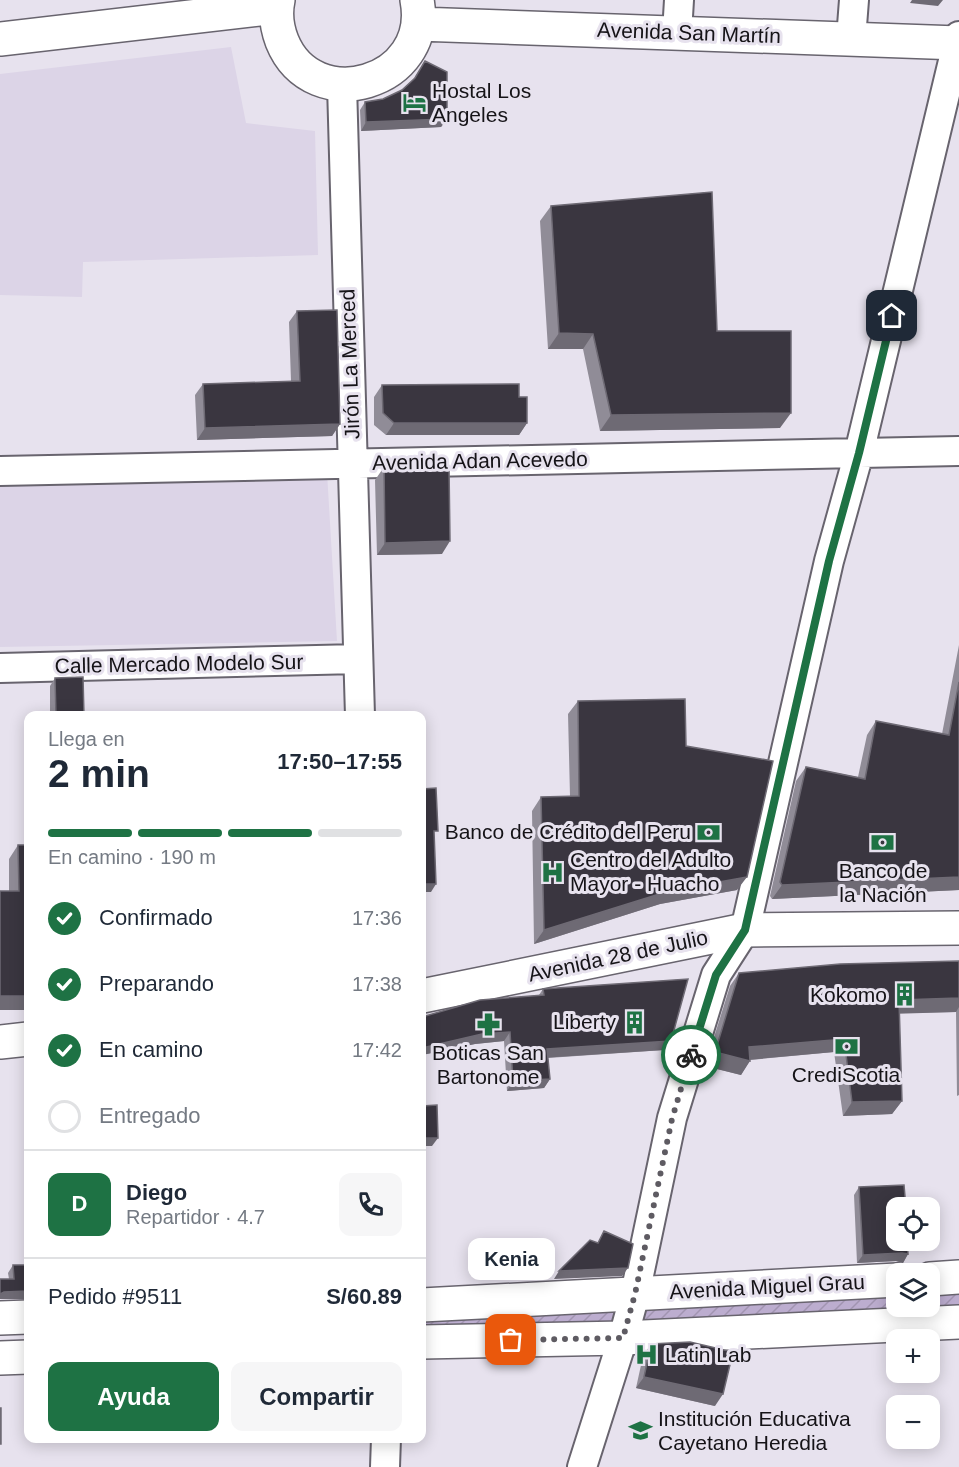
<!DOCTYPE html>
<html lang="es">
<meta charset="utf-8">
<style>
:root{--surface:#fff;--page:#f6f6f7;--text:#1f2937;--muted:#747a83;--line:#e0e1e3;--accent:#1e7244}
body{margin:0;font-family:Helvetica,sans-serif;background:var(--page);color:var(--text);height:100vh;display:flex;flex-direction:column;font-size:22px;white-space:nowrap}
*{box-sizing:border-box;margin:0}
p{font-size:20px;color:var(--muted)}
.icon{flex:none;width:33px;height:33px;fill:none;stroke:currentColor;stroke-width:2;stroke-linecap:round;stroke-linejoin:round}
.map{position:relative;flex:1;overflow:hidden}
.details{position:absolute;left:24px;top:711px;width:402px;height:732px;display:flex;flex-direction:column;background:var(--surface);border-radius:12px;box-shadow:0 3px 15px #0003}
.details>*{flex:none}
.buttons{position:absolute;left:886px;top:1197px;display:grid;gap:12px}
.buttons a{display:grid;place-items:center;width:54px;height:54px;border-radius:12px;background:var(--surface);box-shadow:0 3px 15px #0003;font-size:30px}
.pin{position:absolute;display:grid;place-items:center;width:51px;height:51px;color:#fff;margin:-26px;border-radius:12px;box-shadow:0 3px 9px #0006}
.courier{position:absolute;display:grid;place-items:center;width:60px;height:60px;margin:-30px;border:4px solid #1e7244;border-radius:50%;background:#fff;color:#222;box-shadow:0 2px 8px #0007}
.bubble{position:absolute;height:42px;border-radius:12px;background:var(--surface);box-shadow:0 3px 15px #0003;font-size:20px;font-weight:700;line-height:42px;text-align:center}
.summary em{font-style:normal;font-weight:700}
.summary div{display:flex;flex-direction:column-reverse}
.summary{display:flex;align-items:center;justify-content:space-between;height:102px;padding:0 24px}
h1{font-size:39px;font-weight:700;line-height:45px}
.bar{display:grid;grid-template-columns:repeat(4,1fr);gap:9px 6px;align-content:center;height:72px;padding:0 24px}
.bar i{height:8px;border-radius:4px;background:var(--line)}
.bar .on{background:var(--accent)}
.bar p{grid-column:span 4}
.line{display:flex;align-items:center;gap:15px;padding:0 24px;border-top:2px solid var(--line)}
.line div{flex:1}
.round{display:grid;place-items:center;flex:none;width:63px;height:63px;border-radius:12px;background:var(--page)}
ol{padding:0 24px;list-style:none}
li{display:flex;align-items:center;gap:18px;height:66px}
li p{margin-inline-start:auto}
li .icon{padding:6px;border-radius:50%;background:var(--accent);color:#fff;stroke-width:4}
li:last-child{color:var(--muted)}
li i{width:33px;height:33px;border:3px solid var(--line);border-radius:50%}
.primary-button{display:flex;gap:12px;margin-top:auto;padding:12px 24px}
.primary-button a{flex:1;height:69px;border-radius:12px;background:var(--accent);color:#fff;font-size:24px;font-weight:700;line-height:69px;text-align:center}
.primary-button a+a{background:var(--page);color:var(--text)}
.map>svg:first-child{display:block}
.built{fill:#dcd4e7}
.garden{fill:url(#garden-furrows)}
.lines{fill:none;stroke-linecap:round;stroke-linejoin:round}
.street-casing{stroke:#68646e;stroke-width:32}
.secondary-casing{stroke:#68646e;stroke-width:36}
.street{stroke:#fff;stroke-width:28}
.secondary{stroke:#fff;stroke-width:33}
.wall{fill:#908c97}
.shaded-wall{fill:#6e6a74}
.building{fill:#3a3640;stroke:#6e6a74;stroke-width:1.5}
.done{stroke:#5e5b62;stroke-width:6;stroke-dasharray:0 10.8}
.route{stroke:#1e7244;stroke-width:8}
.labels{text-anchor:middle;stroke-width:6;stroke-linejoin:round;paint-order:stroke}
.street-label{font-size:21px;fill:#151317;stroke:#e7e2ee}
.poi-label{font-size:21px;fill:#151317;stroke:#e7e2ee;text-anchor:start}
</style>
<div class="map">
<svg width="959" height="1467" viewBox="0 0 959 1467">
<defs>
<pattern id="garden-furrows" width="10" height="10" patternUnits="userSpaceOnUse" patternTransform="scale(1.5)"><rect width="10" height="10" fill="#bcadcf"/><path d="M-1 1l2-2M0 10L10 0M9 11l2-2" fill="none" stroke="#a194b1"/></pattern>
</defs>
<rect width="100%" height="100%" fill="#e7e2ee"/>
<!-- built -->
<path class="built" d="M231,47L246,123L315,131L318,255L83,262L82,297L0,295V74Z
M327,472L337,641L0,647V480Z"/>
<!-- garden -->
<path class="garden" d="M959,1285V1316L637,1333L648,1302L897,1289V1306H930V1287Z
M619,1302L614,1331L422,1333V1314Z"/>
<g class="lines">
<defs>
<path id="street" d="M677,33L679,0
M851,39L854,0
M342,85L360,716
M0,471L959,451
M0,668L358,659
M385,1467L386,1438
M582,1467L623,1338L635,1294L672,1118L716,975L745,930L829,561L859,453L959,36"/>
<path id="secondary" d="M278,0C275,14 277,28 282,41C313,118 433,84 417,0
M418,24L959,43
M0,39L276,7
M422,996L745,930L959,928
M0,1042L28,1039
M930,1279L959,1277
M422,1305L897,1280
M0,1318L28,1317
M422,1342L623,1338L959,1322
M0,1358L28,1357"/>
</defs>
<!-- street casing -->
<use href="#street" class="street-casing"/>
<!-- secondary casing -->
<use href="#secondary" class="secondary-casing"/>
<!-- street -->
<use href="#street" class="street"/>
<!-- secondary -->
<use href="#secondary" class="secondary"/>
</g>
<!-- wall -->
<path class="wall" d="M425,61L447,119L441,127L361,131L360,110L365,102L383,99L402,90L413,80Z
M551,206L717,331L780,428L600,431L583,349H548L540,221Z
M297,311L340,424L332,436L197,440L195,395L203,384L291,381L289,322Z
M382,385L519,397L527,423L519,435H386L374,425V397Z
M384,467L442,554L377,555L375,480Z
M959,645V890L772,899L770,896L796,781L806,767L858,777L867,735L876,721L942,734Z
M55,678L84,716H50V686Z
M578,701L686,746L737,890L660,904L534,944L532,811L541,797L570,796L568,714Z
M18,845L28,1010L9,891V859Z
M959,961V1095L957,1096L956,1012L899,1013L902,1101L892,1114L843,1116L834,1052L750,1060L741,1075L705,1066L730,986L739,973Z
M543,989L671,1041L664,1050L548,1058L550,1079L544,1088L507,1091L504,1041L475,1044L422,1055V1017L539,995Z
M28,1084V1138H27V1087Z
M859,1187L908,1254L903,1263L896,1261L857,1263L854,1195Z
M13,1265L27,1298L9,1279L8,1273Z
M651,1344L715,1406L636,1388L643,1356Z"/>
<!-- shaded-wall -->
<path class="shaded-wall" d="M912,0H943L938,6L910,3Z
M447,119L441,127L361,131L366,122Z
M559,333L593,334L583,349H548Z
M791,413L780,428L600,431L611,415Z
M394,423H527L519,435H386Z
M340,424L332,436L197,440L205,428Z
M450,541L442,554L377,555L385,543Z
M747,877L737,890L660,904L534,944L544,930L669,891Z
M959,877V890L772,899L782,885Z
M422,884H436L431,892H422Z
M0,996H28V1010H0Z
M959,998V1007L956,1012L889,1014L899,1000Z
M510,1032L504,1041L475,1044L422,1055V1048L482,1034Z
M844,1039L834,1052L747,1060L750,1061L741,1075L705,1066L715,1052L749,1047Z
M671,1041L664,1050L541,1058L547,1049Z
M550,1079L544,1088L507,1091L513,1081Z
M902,1101L892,1114L843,1116L852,1102Z
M422,1138H438L432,1146H422Z
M902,1253L908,1254L903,1263L896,1261L857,1263L863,1255Z
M628,1268L622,1276L554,1279L559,1271Z
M28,1291V1299H0V1294L4,1292Z
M644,1377L723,1394L715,1406L636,1388Z"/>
<!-- building -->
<path class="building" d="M425,61L447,72V119L366,122L365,102L383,99L402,90L415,78Z
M712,192L717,331H791V413L611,415L593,334L559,333L551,206Z
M337,310L340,424L205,428L203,384L300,381L297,311Z
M519,384V397H527V423H394L383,413L382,385Z
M449,466L450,541L385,543L384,467Z
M83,677L84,716H56L55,678Z
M959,682V877L782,885L780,882L806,767L865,779L876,721L949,735Z
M685,699L686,746L773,761L747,877L669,891L544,930L541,797L579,796L578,701Z
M436,788L438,831H434L436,884H422V789Z
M18,845H28V996H0V891H19Z
M959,961V998L899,1000L902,1101L852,1102L844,1039L749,1047L750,1061L715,1052L739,973L840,964Z
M688,979L671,1041L547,1049L550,1079L513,1081L510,1032L482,1034L422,1048V1017L480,1000L544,995L543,989Z
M437,1105L438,1138H422V1106Z
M904,1185L906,1208H897V1240H907L908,1254L902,1253L863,1255L859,1187Z
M604,1231L633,1244L628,1268L559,1271L590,1240L598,1243Z
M13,1265H28V1291L4,1292L0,1294V1279H14Z
M690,1342L733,1352L723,1394L644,1377L651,1344Z
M0,1408H1V1444H0Z"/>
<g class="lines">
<!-- done -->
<path class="done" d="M511,1340L623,1338L635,1294L672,1119L691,1055"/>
<!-- route -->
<path class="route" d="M691,1055L716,975L745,930L829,561L859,453L892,316"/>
</g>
<!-- icons -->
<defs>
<symbol id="hotel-bare" viewBox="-9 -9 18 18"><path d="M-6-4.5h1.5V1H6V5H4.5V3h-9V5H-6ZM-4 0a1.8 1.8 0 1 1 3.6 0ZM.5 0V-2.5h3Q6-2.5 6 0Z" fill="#1e7244" stroke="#e7e2ee" stroke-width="2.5" paint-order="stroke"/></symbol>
<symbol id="bank-bare" viewBox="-9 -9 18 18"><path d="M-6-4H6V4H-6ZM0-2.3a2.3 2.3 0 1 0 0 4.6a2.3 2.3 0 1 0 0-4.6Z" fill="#1e7244" stroke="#e7e2ee" stroke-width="2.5" paint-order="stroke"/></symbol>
<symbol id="hospital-bare" viewBox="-9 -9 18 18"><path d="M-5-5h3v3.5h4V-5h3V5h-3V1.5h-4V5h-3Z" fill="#1e7244" stroke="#e7e2ee" stroke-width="2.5" paint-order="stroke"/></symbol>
<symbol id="building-bare" viewBox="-9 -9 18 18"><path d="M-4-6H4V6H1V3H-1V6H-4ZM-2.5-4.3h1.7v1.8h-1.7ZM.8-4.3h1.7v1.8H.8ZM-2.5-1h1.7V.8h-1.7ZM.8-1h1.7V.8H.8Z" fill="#1e7244" stroke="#e7e2ee" stroke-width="2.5" paint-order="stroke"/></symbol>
<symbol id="pharmacy-bare" viewBox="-9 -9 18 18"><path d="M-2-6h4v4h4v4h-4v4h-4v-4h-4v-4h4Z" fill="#1e7244" stroke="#e7e2ee" stroke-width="2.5" paint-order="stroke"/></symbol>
<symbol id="school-bare" viewBox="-9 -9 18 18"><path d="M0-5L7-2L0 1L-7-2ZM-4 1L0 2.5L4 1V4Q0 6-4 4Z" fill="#1e7244" stroke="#e7e2ee" stroke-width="2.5" paint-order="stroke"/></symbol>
</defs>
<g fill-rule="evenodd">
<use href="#hotel-bare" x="398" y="86" width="33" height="33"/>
<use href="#bank-bare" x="692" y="816" width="33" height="33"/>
<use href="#bank-bare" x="866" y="826" width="33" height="33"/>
<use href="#hospital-bare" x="536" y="856" width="33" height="33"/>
<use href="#building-bare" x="888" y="978" width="33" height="33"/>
<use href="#building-bare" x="618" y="1006" width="33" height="33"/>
<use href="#pharmacy-bare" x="472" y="1008" width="33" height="33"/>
<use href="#bank-bare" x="830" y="1030" width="33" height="33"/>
<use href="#hospital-bare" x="630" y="1338" width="33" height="33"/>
<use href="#school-bare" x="624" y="1414" width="33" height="33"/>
</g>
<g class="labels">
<!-- street labels -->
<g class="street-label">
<text transform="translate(689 33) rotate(2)" y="7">Avenida San Martín</text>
<text transform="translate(350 364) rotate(-92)" y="7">Jirón La Merced</text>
<text transform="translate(480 461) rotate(-1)" y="7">Avenida Adan Acevedo</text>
<text transform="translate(179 664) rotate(-1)" y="7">Calle Mercado Modelo Sur</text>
<text transform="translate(618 956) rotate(-12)" y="7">Avenida 28 de Julio</text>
<text transform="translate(767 1287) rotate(-3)" y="7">Avenida Miguel Grau</text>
</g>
<!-- poi labels -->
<g class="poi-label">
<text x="432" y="98">Hostal Los<tspan x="432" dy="24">Angeles</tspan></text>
<text x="691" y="839" text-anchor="end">Banco de Crédito del Peru</text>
<text x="570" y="867">Centro del Adulto<tspan x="570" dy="24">Mayor - Huacho</tspan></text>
<text x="883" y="878" text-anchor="middle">Banco de<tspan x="883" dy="24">la Nación</tspan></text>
<text x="887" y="1002" text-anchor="end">Kokomo</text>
<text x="616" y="1029" text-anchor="end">Liberty</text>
<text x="488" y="1060" text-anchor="middle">Boticas San<tspan x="488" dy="24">Bartonome</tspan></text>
<text x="846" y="1082" text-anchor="middle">CrediScotia</text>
<text x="665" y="1362">Latin Lab</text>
<text x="658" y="1426">Institución Educativa<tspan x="658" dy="24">Cayetano Heredia</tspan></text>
</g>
</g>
</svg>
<div class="buttons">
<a><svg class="icon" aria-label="locate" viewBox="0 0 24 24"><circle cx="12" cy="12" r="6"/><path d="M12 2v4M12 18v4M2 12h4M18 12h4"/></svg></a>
<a><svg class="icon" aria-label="layers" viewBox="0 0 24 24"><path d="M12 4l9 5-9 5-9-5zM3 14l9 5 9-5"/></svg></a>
<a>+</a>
<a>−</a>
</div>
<div class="pin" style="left:511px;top:1340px;background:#ea580c"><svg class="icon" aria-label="bag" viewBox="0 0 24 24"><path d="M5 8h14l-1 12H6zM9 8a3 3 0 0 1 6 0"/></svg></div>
<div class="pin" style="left:892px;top:316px;background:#1f2937"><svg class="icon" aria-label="home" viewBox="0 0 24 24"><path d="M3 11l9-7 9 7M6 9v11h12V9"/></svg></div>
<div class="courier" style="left:691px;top:1055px"><svg class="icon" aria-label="bike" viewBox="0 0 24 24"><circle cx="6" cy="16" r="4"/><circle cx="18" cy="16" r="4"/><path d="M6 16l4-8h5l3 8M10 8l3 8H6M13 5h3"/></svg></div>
<div class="bubble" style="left:468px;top:1238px;width:87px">Kenia</div>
<section class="details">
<div class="summary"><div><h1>2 min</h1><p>Llega en</p></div><em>17:50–17:55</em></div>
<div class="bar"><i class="on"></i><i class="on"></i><i class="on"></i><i></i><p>En camino · 190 m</p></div>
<ol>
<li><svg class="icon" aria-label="check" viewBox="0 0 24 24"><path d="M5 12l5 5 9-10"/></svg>Confirmado<p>17:36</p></li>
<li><svg class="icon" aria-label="check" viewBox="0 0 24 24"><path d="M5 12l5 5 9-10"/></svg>Preparando<p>17:38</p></li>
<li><svg class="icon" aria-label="check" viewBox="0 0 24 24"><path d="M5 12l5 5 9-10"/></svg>En camino<p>17:42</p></li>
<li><i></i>Entregado</li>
</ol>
<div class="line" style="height:108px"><b class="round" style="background:var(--accent);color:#fff">D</b><div><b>Diego</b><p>Repartidor · 4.7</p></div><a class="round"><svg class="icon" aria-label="phone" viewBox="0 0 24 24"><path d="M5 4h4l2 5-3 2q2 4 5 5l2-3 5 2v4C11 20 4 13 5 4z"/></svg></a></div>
<div class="line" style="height:78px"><div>Pedido #9511</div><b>S/60.89</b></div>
<div class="primary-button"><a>Ayuda</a><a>Compartir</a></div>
</section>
</div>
